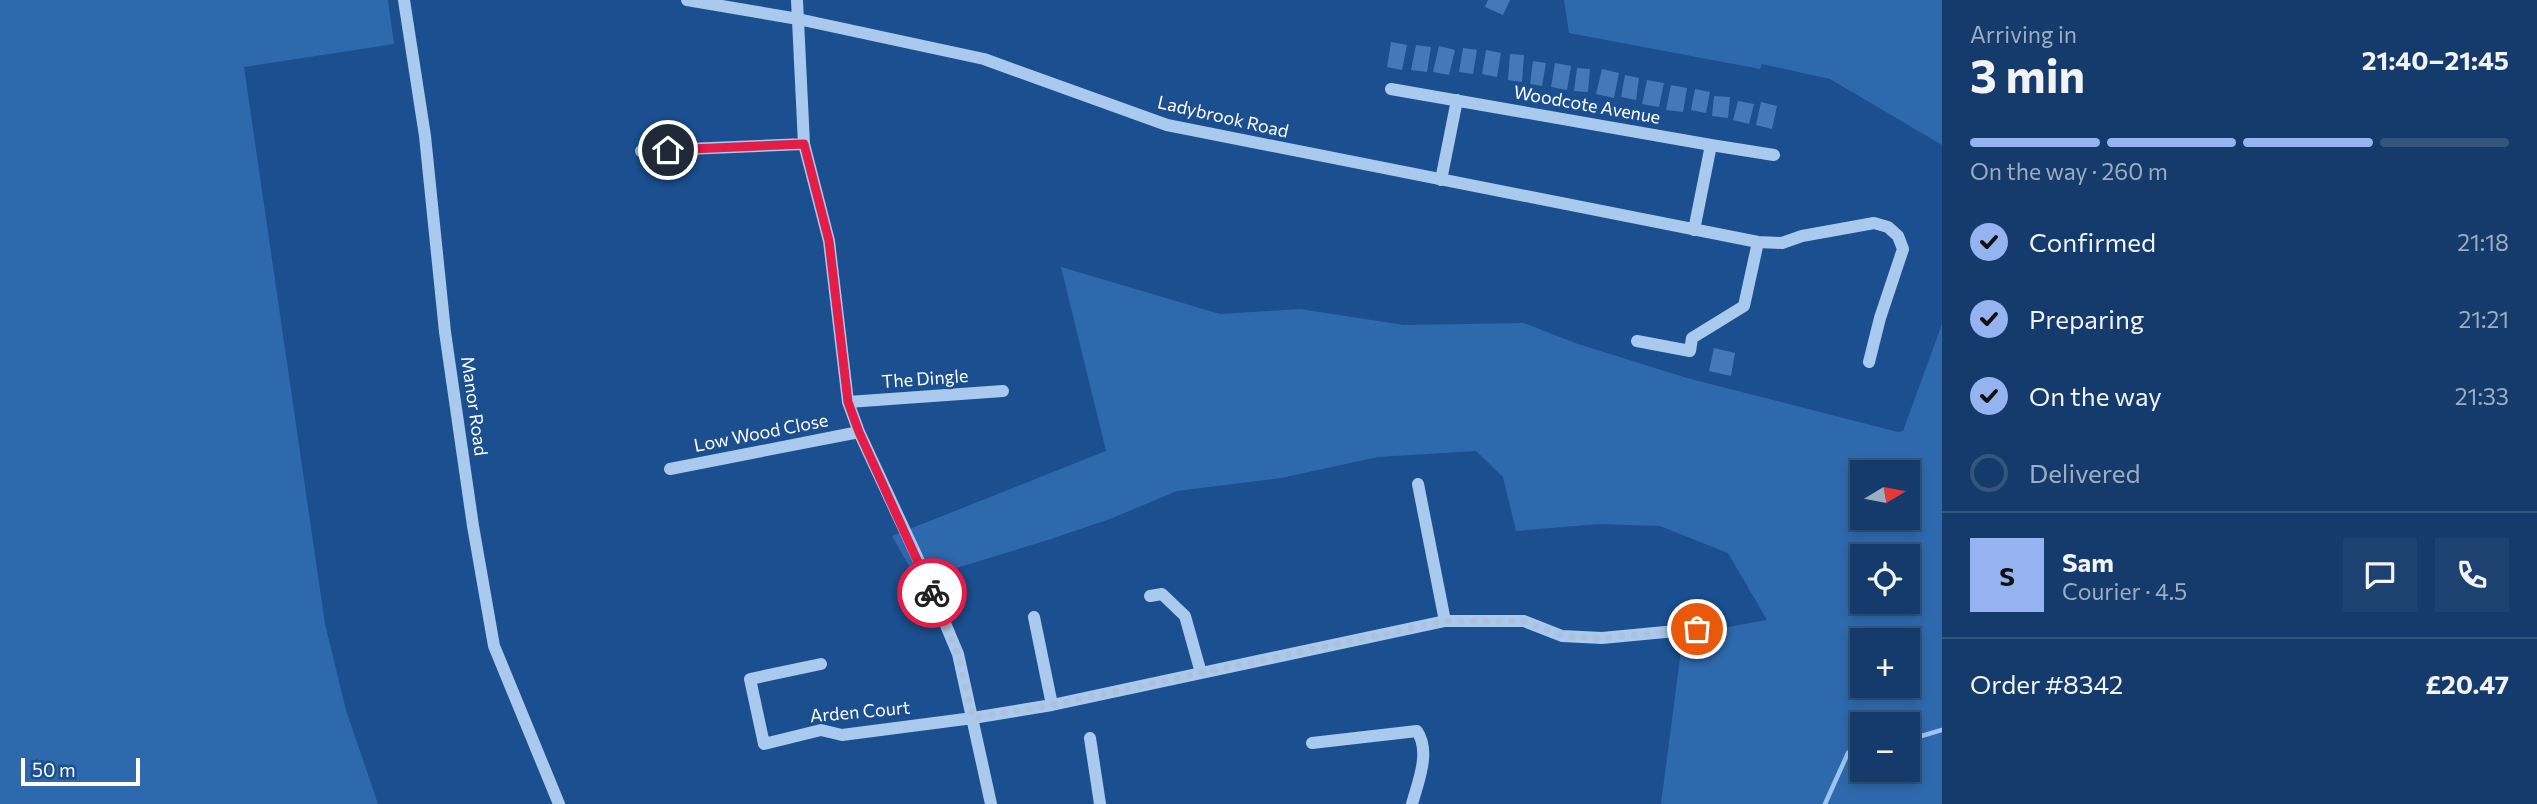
<!DOCTYPE html>
<meta charset="utf-8">
<style>
:root{--surface:#143b6b;--page:#1d4271;--text:#f1f3f6;--muted:#9dadc1;--line:#33557e;--accent:#95b2f1}
body{margin:0;font-family:Commissioner,sans-serif;background:var(--page);color:var(--text);height:100vh;display:flex;flex-direction:column;font-size:26px;white-space:nowrap}
*{box-sizing:border-box;margin:0}
p{font-size:23px;color:var(--muted)}
.icon{flex:none;width:38px;height:38px;fill:none;stroke:currentColor;stroke-width:2;stroke-linecap:round;stroke-linejoin:round}
.map{position:relative;flex:1;overflow:hidden}
.drawer{display:flex;flex-direction:column;background:var(--surface);width:595px}
.drawer>*{flex:none}
.needle{width:46px;rotate:80deg}
.fabs{position:absolute;left:1850px;top:460px;display:grid;gap:14px}
.fabs a{display:grid;place-items:center;width:70px;height:70px;border-radius:0px;background:var(--surface);box-shadow:0 4px 10px #0003,0 0 0 2px var(--line);font-size:35px}
.scale{position:absolute;left:21px;bottom:18px;width:119px;box-sizing:border-box;padding-left:7px;border:4px solid #fff;border-top:0;font-size:19px;line-height:24px;white-space:nowrap;color:#fff;-webkit-text-stroke:5px #1b4f8f;paint-order:stroke}
.pin{position:absolute;display:grid;place-items:center;width:60px;height:60px;color:#fff;margin:-30px;border:4px solid #fff;border-radius:50%;box-shadow:0 2px 7px #0007}
.courier{position:absolute;display:grid;place-items:center;width:70px;height:70px;margin:-35px;border:5px solid #e11d48;border-radius:50%;background:#fff;color:#222;box-shadow:0 2px 9px #0007}
.overview em{font-style:normal;font-weight:700}
.overview div{display:flex;flex-direction:column-reverse}
.overview{display:flex;align-items:center;justify-content:space-between;height:119px;padding:0 28px}
h1{font-size:46px;font-weight:700;line-height:52px}
.bar{display:grid;grid-template-columns:repeat(4,1fr);gap:10px 7px;align-content:center;height:84px;padding:0 28px}
.bar i{height:9px;border-radius:5px;background:var(--line)}
.bar .selected{background:var(--accent)}
.bar p{grid-column:span 4}
.line{display:flex;align-items:center;gap:18px;padding:0 28px;border-top:2px solid var(--line)}
.line div{flex:1}
.round{display:grid;place-items:center;flex:none;width:74px;height:74px;border-radius:0px;background:var(--page)}
ol{padding:0 28px;list-style:none}
li{display:flex;align-items:center;gap:21px;height:77px}
li p{margin-inline-start:auto}
li .icon{padding:7px;border-radius:50%;background:var(--accent);color:#111;stroke-width:4}
li:last-child{color:var(--muted)}
li i{width:38px;height:38px;border:4px solid var(--line);border-radius:50%}
main{display:flex;flex:1;min-height:0}
.map>svg:first-child{display:block}
.green{fill:#2e69ad;fill-rule:evenodd}
.lines{fill:none;stroke-linecap:round;stroke-linejoin:round}
.stream{stroke:#9cc4f0;stroke-width:4.5}
.building{fill:#4478b7}
.minor{stroke:#a9c9ee;stroke-width:12}
.done{stroke:#afc1d8;stroke-width:7;stroke-dasharray:0 12.6}
.route{stroke:#e11d48;stroke-width:9}
.labels{text-anchor:middle;stroke-width:5;stroke-linejoin:round;paint-order:stroke}
.street-label{font-size:18px;fill:#fff;stroke:#1b4f8f}
</style>
<main>
<div class="map">
<svg width="1942" height="804" viewBox="0 0 1942 804">
<rect width="100%" height="100%" fill="#1b4f8f"/>
<!-- green -->
<path class="green" d="M0,0H388L394,44L244,67L325,624L346,710L378,804H0Z
M1564,0H1942V145L1830,79L1762,64L1760,69L1569,33Z
M1061,267L1220,314L1300,309L1404,325L1524,323L1578,344L1687,378L1898,432L1903,431L1942,324V804H1661L1683,635L1767,620L1728,553L1660,526L1599,524L1516,531L1503,477L1476,451L1378,457L1281,478L1177,491L1110,519L1048,540L917,580L892,536L1106,451ZM1862,472H1908V518H1862ZM1862,556H1908V602H1862ZM1862,640H1908V686H1862ZM1862,724H1908V770H1862Z"/>
<g class="lines">
<!-- stream -->
<path class="stream" d="M1908,737H1918L1942,730
M1825,804L1848,753L1862,741"/>
</g>
<!-- building -->
<path class="building" d="M1488,0H1510L1503,15L1485,7Z
M1391,42L1407,45L1402,70L1387,67Z
M1416,45L1431,47L1427,72L1411,70Z
M1439,46L1455,50L1449,75L1433,72Z
M1463,48L1477,50L1473,74L1459,72Z
M1486,50L1501,53L1497,77L1482,74Z
M1510,54L1524,55L1522,82L1508,80Z
M1533,61L1546,63L1542,86L1530,84Z
M1555,63L1571,66L1567,90L1551,87Z
M1577,68L1590,69L1588,92L1574,91Z
M1602,69L1619,73L1614,98L1596,94Z
M1625,75L1639,78L1636,100L1621,97Z
M1647,80L1664,83L1659,107L1642,104Z
M1671,85L1687,88L1683,112L1666,110Z
M1695,89L1710,92L1706,113L1691,110Z
M1714,96L1730,97L1728,118L1712,116Z
M1738,101L1754,104L1749,124L1733,120Z
M1761,102L1777,106L1772,129L1756,125Z
M1714,348L1735,353L1731,376L1709,371Z"/>
<g class="lines">
<!-- minor -->
<path class="minor" d="M404,0L425,136L445,332L473,526L494,646L559,804
M687,0L798,19L984,59L1167,125L1758,242L1782,243L1802,236L1874,223L1888,227L1898,236L1903,249L1880,318L1869,362
M797,0L804,144L829,241L848,402L859,432L918,559L958,654L991,804
M1391,89L1711,145L1694,230
M1711,145L1774,155
M641,151L804,144
M1441,180L1457,100
M1637,341L1690,351L1692,338L1744,306L1758,242
M848,402L1003,391
M670,469L859,432
M1418,484L1445,621
M1150,596L1162,594L1185,616L1201,673
M1034,617L1052,705
M821,664L750,679L764,744L821,730L842,735L973,718L1052,705L1445,621H1524L1562,636L1602,638L1697,629
M1090,738L1100,804
M1312,743L1417,731C1431,752 1418,782 1412,804"/>
</g>
<g class="lines">
<!-- done -->
<path class="done" d="M932,593L958,654L973,718L1052,705L1445,621H1524L1562,636L1602,638L1697,629"/>
<!-- route -->
<path class="route" d="M668,150L804,144L829,241L848,402L859,432L932,593"/>
</g>
<g class="labels">
<!-- street labels -->
<g class="street-label">
<text transform="translate(1587 105) rotate(10)" y="6">Woodcote Avenue</text>
<text transform="translate(1223 117) rotate(13)" y="6">Ladybrook Road</text>
<text transform="translate(925 379) rotate(-4)" y="6">The Dingle</text>
<text transform="translate(474 406) rotate(82)" y="6">Manor Road</text>
<text transform="translate(761 433) rotate(-11)" y="6">Low Wood Close</text>
<text transform="translate(860 712) rotate(-5)" y="6">Arden Court</text>
</g>
</g>
</svg>
<div class="fabs">
<a><svg class="needle" viewBox="-14 -14 28 28"><path d="M0-13l5 13h-10z" fill="#e53935"/><path d="M0 13l5-13h-10z" fill="#9dadc1"/></svg></a>
<a><svg class="icon" aria-label="locate" viewBox="0 0 24 24"><circle cx="12" cy="12" r="6"/><path d="M12 2v4M12 18v4M2 12h4M18 12h4"/></svg></a>
<a>+</a>
<a>−</a>
</div>
<div class="scale">50 m</div>
<div class="pin" style="left:1697px;top:629px;background:#ea580c"><svg class="icon" aria-label="bag" viewBox="0 0 24 24"><path d="M5 8h14l-1 12H6zM9 8a3 3 0 0 1 6 0"/></svg></div>
<div class="pin" style="left:668px;top:150px;background:#1f2937"><svg class="icon" aria-label="home" viewBox="0 0 24 24"><path d="M3 11l9-7 9 7M6 9v11h12V9"/></svg></div>
<div class="courier" style="left:932px;top:593px"><svg class="icon" aria-label="bike" viewBox="0 0 24 24"><circle cx="6" cy="16" r="4"/><circle cx="18" cy="16" r="4"/><path d="M6 16l4-8h5l3 8M10 8l3 8H6M13 5h3"/></svg></div>
</div>
<section class="drawer">
<div class="overview"><div><h1>3 min</h1><p>Arriving in</p></div><em>21:40–21:45</em></div>
<div class="bar"><i class="selected"></i><i class="selected"></i><i class="selected"></i><i></i><p>On the way · 260 m</p></div>
<ol>
<li><svg class="icon" aria-label="check" viewBox="0 0 24 24"><path d="M5 12l5 5 9-10"/></svg>Confirmed<p>21:18</p></li>
<li><svg class="icon" aria-label="check" viewBox="0 0 24 24"><path d="M5 12l5 5 9-10"/></svg>Preparing<p>21:21</p></li>
<li><svg class="icon" aria-label="check" viewBox="0 0 24 24"><path d="M5 12l5 5 9-10"/></svg>On the way<p>21:33</p></li>
<li><i></i>Delivered</li>
</ol>
<div class="line" style="height:126px"><b class="round" style="background:var(--accent);color:#111">S</b><div><b>Sam</b><p>Courier · 4.5</p></div><a class="round"><svg class="icon" aria-label="chat" viewBox="0 0 24 24"><path d="M4 5h16v11H9l-5 4z"/></svg></a><a class="round"><svg class="icon" aria-label="phone" viewBox="0 0 24 24"><path d="M5 4h4l2 5-3 2q2 4 5 5l2-3 5 2v4C11 20 4 13 5 4z"/></svg></a></div>
<div class="line" style="height:91px"><div>Order #8342</div><b>£20.47</b></div>
</section>
</main>
